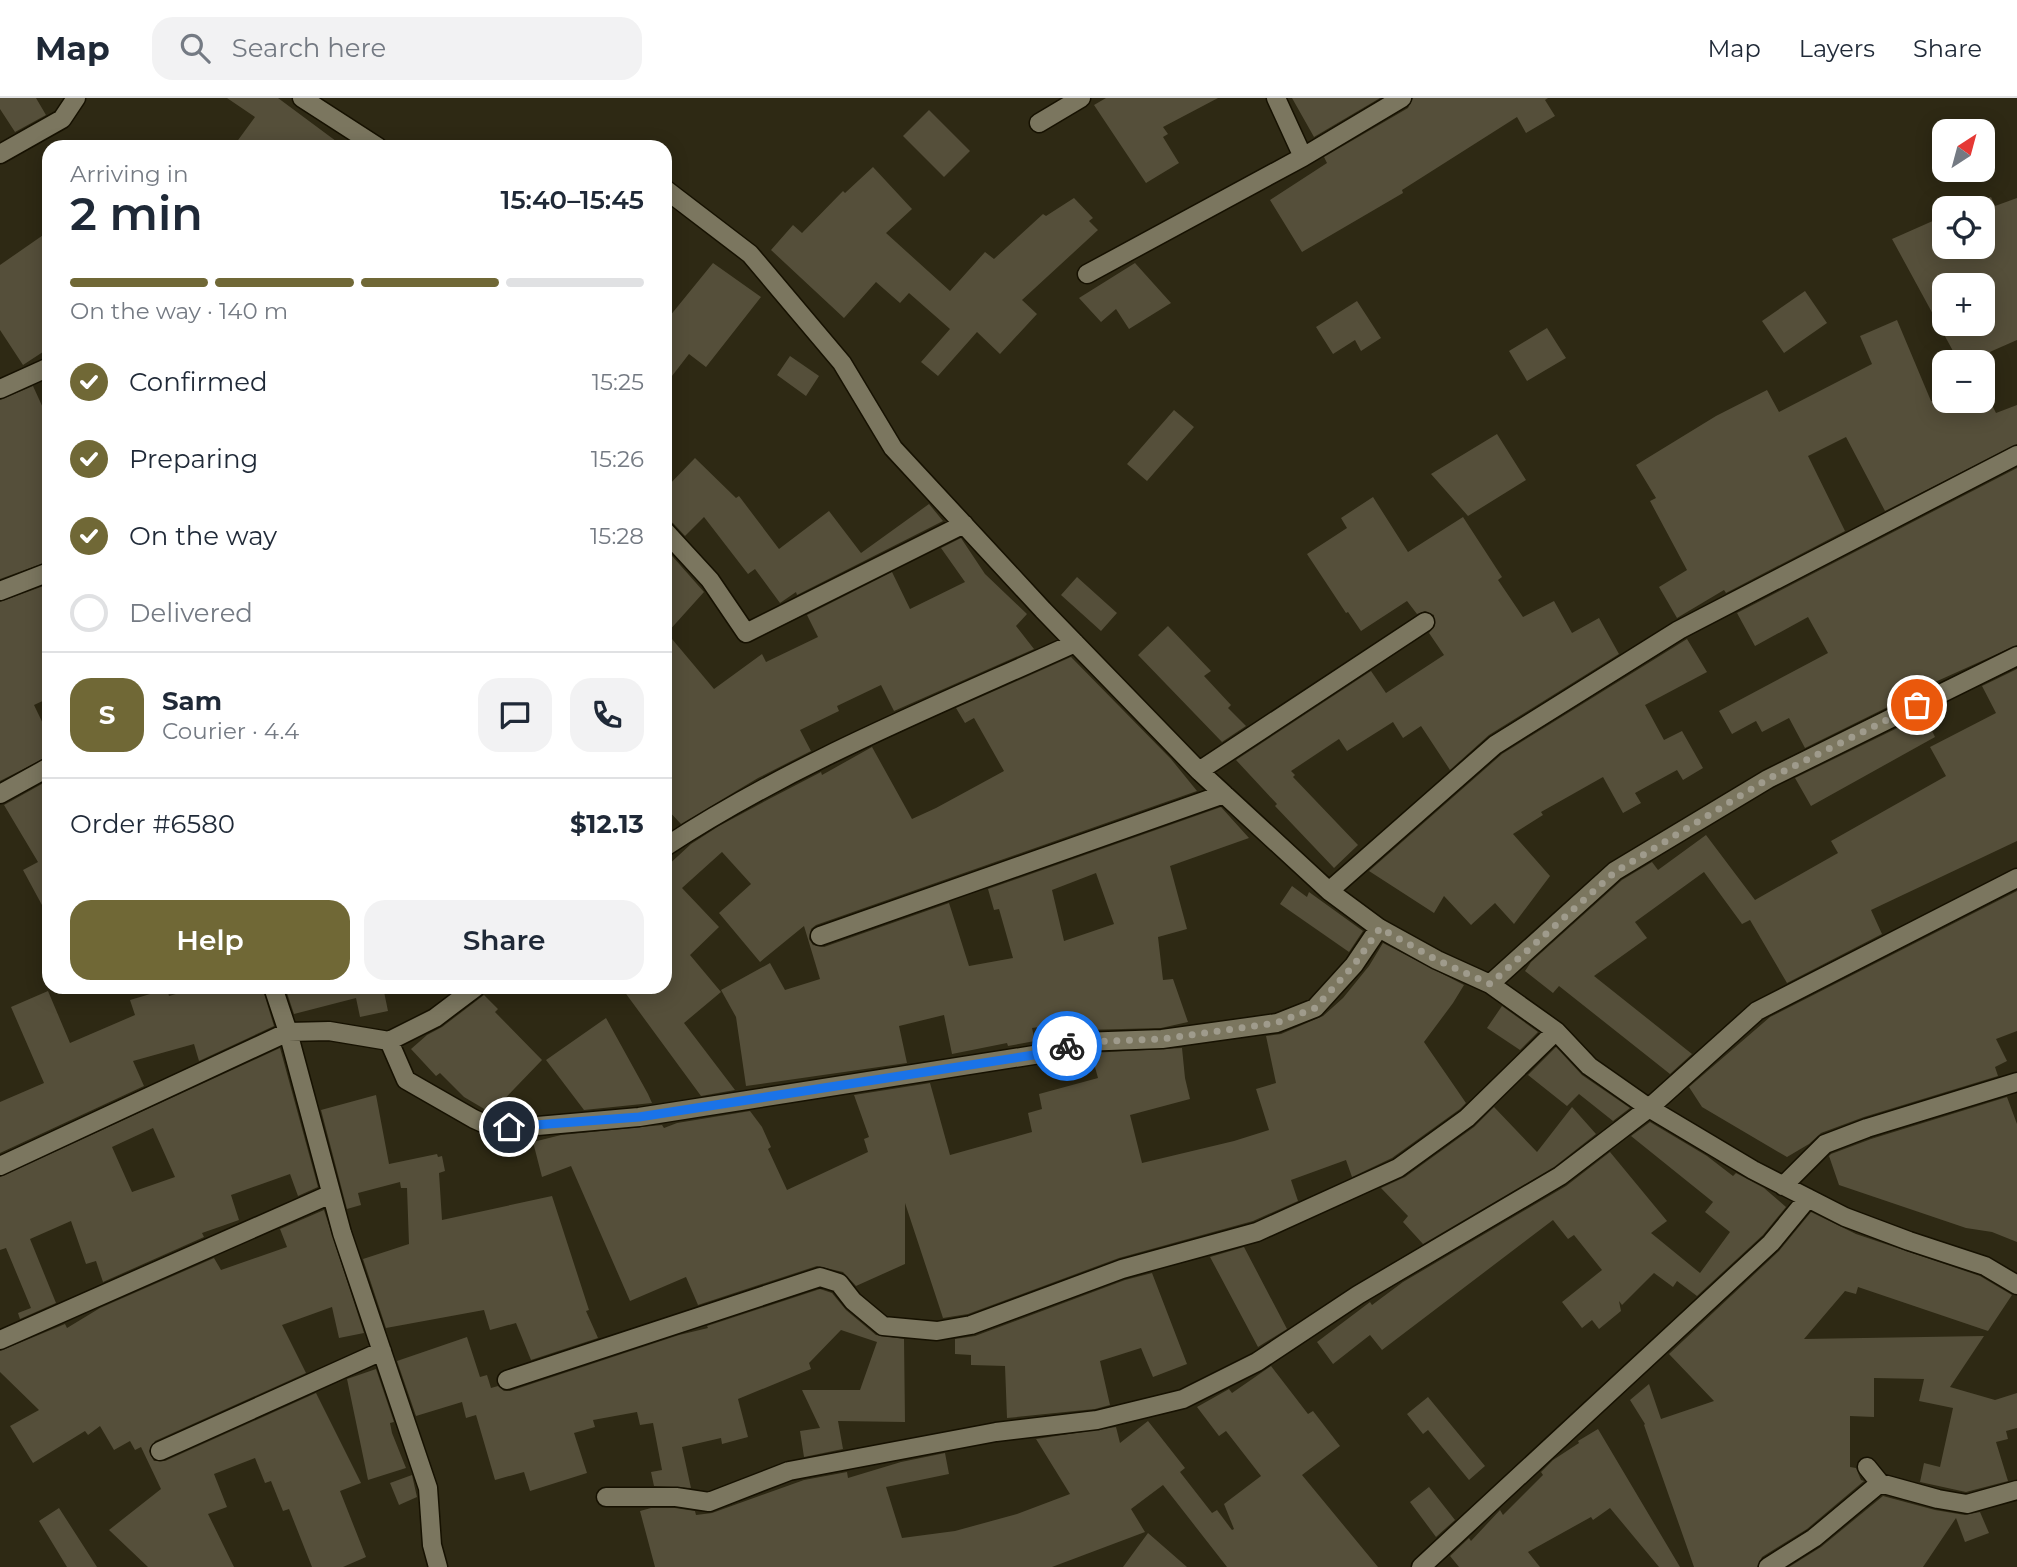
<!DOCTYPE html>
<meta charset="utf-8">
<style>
:root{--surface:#fff;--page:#f2f2f3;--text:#1f2937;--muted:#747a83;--line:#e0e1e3;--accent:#706836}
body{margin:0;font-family:Montserrat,sans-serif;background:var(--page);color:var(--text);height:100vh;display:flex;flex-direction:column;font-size:26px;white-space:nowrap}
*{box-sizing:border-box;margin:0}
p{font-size:23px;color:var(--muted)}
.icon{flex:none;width:38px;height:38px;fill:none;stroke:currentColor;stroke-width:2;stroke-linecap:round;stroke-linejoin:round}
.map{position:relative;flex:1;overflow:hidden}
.panel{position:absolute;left:42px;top:42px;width:630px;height:854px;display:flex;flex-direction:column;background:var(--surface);border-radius:21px;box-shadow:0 4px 18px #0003}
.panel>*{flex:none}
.needle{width:46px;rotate:36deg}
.buttons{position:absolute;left:1932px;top:21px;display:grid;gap:14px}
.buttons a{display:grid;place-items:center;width:63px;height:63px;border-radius:14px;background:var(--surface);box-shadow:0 4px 18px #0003;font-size:35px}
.pin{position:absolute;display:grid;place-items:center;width:60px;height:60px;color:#fff;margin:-30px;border:4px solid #fff;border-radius:50%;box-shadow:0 2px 7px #0007}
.courier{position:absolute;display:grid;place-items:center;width:70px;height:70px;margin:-35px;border:5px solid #1a73e8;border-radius:50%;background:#fff;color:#222;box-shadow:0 2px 9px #0007}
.overview em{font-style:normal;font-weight:600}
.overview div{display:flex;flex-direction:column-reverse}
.overview{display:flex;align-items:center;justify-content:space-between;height:119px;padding:0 28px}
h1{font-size:46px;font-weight:600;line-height:52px}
.bar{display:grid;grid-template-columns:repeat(4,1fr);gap:10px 7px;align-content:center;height:84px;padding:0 28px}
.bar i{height:9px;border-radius:5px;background:var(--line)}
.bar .current{background:var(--accent)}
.bar p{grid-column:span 4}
.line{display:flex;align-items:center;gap:18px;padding:0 28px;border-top:2px solid var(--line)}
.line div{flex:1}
.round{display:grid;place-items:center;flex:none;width:74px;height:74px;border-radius:21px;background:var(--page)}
ol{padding:0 28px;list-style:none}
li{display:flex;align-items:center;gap:21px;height:77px}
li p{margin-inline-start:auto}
li .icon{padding:7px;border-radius:50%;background:var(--accent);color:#fff;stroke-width:4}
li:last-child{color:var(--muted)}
li i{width:38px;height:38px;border:4px solid var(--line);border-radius:50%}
.cta{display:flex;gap:14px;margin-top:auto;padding:14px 28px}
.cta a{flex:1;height:80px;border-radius:21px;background:var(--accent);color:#fff;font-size:28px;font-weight:600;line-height:80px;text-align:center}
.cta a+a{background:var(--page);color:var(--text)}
header{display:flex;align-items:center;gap:42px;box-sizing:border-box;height:98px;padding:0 35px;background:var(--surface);border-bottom:2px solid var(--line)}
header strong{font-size:33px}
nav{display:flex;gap:38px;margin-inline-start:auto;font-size:24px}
.search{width:490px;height:63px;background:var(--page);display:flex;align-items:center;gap:18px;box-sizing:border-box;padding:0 24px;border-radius:21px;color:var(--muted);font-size:26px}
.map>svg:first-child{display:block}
.building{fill:#554f3a;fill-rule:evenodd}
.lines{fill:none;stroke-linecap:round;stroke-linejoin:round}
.street-casing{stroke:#161101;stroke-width:21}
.street{stroke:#7b765f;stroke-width:18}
.done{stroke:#9f9b8c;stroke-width:7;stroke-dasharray:0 12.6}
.route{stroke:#1a73e8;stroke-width:9}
</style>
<header>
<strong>Map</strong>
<div class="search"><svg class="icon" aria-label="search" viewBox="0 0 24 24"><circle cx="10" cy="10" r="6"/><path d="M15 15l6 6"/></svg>Search here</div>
<nav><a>Map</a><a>Layers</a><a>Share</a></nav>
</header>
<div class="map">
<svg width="2017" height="1469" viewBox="0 0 2017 1469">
<rect width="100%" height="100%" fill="#2e2914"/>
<!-- building -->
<path class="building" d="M0,0H36L46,17L15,34L0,11Z
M227,0H278L344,49H233L255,19Z
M1106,0H1218L1163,29L1168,36L1163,39L1179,65L1146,85L1094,7Z
M1292,0H1380L1314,39Z
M1413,0H1548L1545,2L1555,18L1526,35L1517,19L1402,92L1403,95L1302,154L1270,102L1327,65L1324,59L1408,10Z
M929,12L970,53L944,79L903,38Z
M873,69L912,111L886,135L950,193L985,154L994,161L1043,116L1046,118L1074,100L1093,120L1089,123L1098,132L1022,202L1037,216L1000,256L977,234L938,278L921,264L950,231L909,195L900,205L876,184L844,220L771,152L793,127L802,135L843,93L845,95Z
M1991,99L1995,108L2017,100V242L1967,264H1959L1892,141L1944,118V149H1983V110H1964ZM1944,187H1983V226H1944Z
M49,133V250L23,267L0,232V167Z
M713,165L761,199L706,269L689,256L665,287V224Z
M1135,165L1171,205L1129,231L1116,211L1101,224L1079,200Z
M1805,193L1827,225L1784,255L1762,223Z
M1357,203L1381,240L1361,253L1355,242L1333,256L1316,229Z
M1897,222L1931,303H1990L1996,315L2017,307V346L1885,413L1846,339L1808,358L1845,433L1726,495L1724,492L1677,520L1659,489L1687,472L1650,403L1656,400L1636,367L1716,318L1767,292L1779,314L1872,266L1860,238Z
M1547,230L1566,260L1527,283L1509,253Z
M790,258L819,278L806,298L777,277Z
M33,288L49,323V463L0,481V302Z
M1174,312L1194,329L1147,383L1127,366Z
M1497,336L1526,382L1468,418L1431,376Z
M695,360L736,400L739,398L779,451L829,413L861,455L929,406L943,423L797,497L796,494L780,505L755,471L748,476L704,419L685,438L673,425L665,422V391Z
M2017,370V547L1913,594L1914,596L1805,650L1789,620L1762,634L1756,623L1732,636L1719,613L1828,555L1808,519L1755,548L1737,515Z
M1373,399L1408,454L1463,419L1502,479L1498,482L1523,519L1554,503L1572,535L1599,520L1619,556L1489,637L1450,672L1421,628L1403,640L1393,624L1347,653L1339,641L1291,673L1295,677L1293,679L1358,747L1334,770L1275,708L1277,706L1236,662L1371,573L1386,595L1444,557L1429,535L1435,528L1434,517L1425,513L1417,516L1407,503L1361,533L1348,514L1346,515L1307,456L1347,430L1341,420Z
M961,440L985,476L1027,516L1016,528L1034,551L894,613L881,587L837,608L839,613L800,632L811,653L758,680L681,726L665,709V450L704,494L667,535L714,591L762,556L766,564L818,539L807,517L892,474L910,511L965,484L941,450Z
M1077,479L1117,515L1101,533L1061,497Z
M49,486V600L34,607L49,638V658L0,683V504Z
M1168,528L1211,573L1204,578L1231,607L1228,610L1246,628L1222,644L1138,557Z
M1687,541L1707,574L1645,607L1664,642L1682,633L1703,670L1683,682L1677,672L1635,695L1641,705L1623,715L1603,679L1541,714L1543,717L1513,736L1550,778L1514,826L1495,805L1471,827L1444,798L1434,815L1369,773L1502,656Z
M1071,559L1171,661L1197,693L816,827L811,831L809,841L813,847L824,849L949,805L969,868L1013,860L999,811L994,812L988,791L1221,709L1249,740L1170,768L1187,831L1158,839L1163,882L1173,881L1188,924L1161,930L1085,932L1082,923L1032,930L1035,943L1008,948L1007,945L952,956L944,917L899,928L907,965L746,988L736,919L721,892L770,865L785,892L820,881L804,828L760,864L719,815L751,786L722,754L682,790L719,829L690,857L721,894L684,925L735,992L701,998L621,889H665V770L691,746L719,728L769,701L821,674L822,677L872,649L912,721L936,710L1004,673L974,620L965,625L956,610ZM1096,775L1114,826L1064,843L1052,792Z
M2017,571V743L1871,812L1882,836L1787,885L1750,822L1742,826L1704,774L1635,824L1647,840L1594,878L1692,956L1670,976L1559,888L1553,895L1525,873L1531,864L1622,782L1652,764L1658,772L1706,737L1755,802L1838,755L1831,743L1946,678L1930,649L1996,615L1982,588Z
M1924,617L1935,639L1811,708L1795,680Z
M49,682V820L23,772L38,764L4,707Z
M1292,788L1307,799L1309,794L1363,833L1349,854L1280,806Z
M2017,793V933L1996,941L2007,963L1995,969L1998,978L1864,1019L1821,1035L1809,1046L1787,1059L1702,1009L1689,989L1770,919Z
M1383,845L1464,887L1453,905L1424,944L1466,1005L1460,1011L1392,1060L1352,1079L1346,1062L1291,1082L1298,1103L1253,1123L1119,1160L968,1216L943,1220L905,1105V1166L856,1188L843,1174L817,1168L698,1207L686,1179L630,1203L571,1068L542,1079L533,1044L561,1037L662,1027L664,1030L677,1025L750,1013L762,1029L771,1049L768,1051L787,1092L868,1054L864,1041L869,1039L854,997L930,985L950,1057L1032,1034L1028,1015L1042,1011L1039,996L1098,980L1091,955L1182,950L1185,980L1190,1001L1130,1017L1142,1065L1234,1043L1269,1032L1256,991L1276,985L1266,938L1281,936L1323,918L1343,900L1369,868Z
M200,889H262L274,928L199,963L194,946L133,963L144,988L0,1055V1004L44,985L11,909L48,893L70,945L135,917L130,902L167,891L169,898Z
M285,889H383L388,913L360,919L356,900L294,916Z
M484,897L498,911L495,914L542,962L491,1015L464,999L440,975L436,978L411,951L427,937L442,929Z
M1502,908L1538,934L1520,952L1487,930Z
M606,920L648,996L652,1005L584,1012L546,962Z
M1556,949L1582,977L1630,1010L1613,1023L1579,996L1567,1008L1528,977Z
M280,950L318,1089L298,1098L290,1076L231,1097L239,1122L202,1135L204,1139L103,1184L96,1163L86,1166L71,1123L30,1141L56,1205L20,1221L18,1215L31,1210L6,1150L0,1152V1079ZM153,1030L175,1079L132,1094L112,1049Z
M376,997L389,1066L437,1056L438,1059L442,1058L445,1073L439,1075L442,1122L552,1098L589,1212L586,1213L598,1240L531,1262L516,1225L490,1232L484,1212L386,1230L363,1161L409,1146L407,1090H401L400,1084L358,1095L361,1107L347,1111L321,1012Z
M2007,999L2017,1026V1144L1992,1134L1966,1130L1839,1087L1829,1058L1831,1056L1871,1041Z
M1494,1009L1537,1054L1572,1009L1596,1036L1554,1069L1423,1146L1403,1124L1408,1118L1381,1090L1405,1079L1474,1029Z
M1650,1024L1707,1058L1733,1078L1736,1075L1764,1090L1786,1109L1763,1137L1697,1198L1677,1183L1673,1189L1654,1175L1622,1207L1619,1203L1621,1213L1599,1231L1592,1222L1582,1230L1562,1204L1602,1172L1574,1137L1568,1141L1553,1122L1382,1252L1370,1237L1333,1266L1317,1244L1370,1204L1372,1207L1403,1184L1566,1088L1610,1054L1667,1123L1651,1135L1700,1175L1730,1134L1705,1114L1713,1104L1631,1038Z
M324,1112L364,1235L339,1240L332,1209L282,1227L306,1275L155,1343L149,1353L154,1363H165L316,1295L361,1385L340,1393L366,1459L343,1469H312L289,1411L283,1413L271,1383L265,1385L255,1360L214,1376L227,1409L208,1416L234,1469H148L109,1432L161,1391L141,1349L135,1352L130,1343L114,1352L100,1328L88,1337L85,1333L33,1365L10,1328L39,1312L0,1274V1253L65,1226L67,1230L100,1210L214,1160L221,1172L287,1149L280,1131Z
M1811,1114L1856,1136L1980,1178L2012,1197L1988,1233L1858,1189L1856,1196L1845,1193L1804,1241L1984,1238L1950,1289L1995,1302L2017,1295V1330L2006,1333L2008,1341L1996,1344L2008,1383L1966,1394L1920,1384L1924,1365L1940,1369L1953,1310L1919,1303L1924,1281L1874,1280V1319L1850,1318V1369L1856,1370L1861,1382L1864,1383L1807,1431L1762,1459L1757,1469H1694L1644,1327L1645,1326L1630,1302L1649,1286L1661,1321L1714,1303L1669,1256L1779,1153Z
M1244,1149L1287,1231L1258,1249L1210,1159Z
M1152,1175L1187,1266L1153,1279L1141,1250L1100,1263L1110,1307L1095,1311L1007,1320L1005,1268L971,1267V1257L955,1256V1241L975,1238L1125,1182Z
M820,1191L832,1195L846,1212L876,1237L904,1241L905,1324L838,1323L843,1351L804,1359L800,1333L820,1330L802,1292H860L877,1244L841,1232L809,1265L811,1271L738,1301L748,1339L722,1346L721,1340L682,1349L691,1390L654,1388L651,1374L662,1372L653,1325L640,1327L637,1314L593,1322L595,1329L574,1335L587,1375L530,1393L524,1374L495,1382L476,1317L466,1320L462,1304L416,1318L397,1263L467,1239L480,1279L487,1277L491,1290L498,1288L504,1293H510L679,1237L708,1230L707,1228Z
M1271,1268L1308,1316L1313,1313L1340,1348L1302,1377L1378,1469H1227L1163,1387L1131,1411L1145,1434L1052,1469H655L640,1413L651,1410H675L695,1413L696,1417L712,1415L804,1382L847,1374L848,1380L901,1364L945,1355L949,1376L886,1389L902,1440L955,1433L1017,1416L1070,1396L1036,1341L1116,1329L1120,1345L1148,1323L1185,1370L1180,1374L1212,1415L1217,1412L1232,1432L1234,1431L1224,1406L1261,1378L1226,1333L1219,1338L1197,1309L1229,1291L1232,1295Z
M376,1271L394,1324L390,1325L392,1335L406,1370L368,1382L347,1281Z
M1428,1299L1485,1368L1469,1382L1428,1332L1423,1336L1407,1316Z
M1598,1331L1680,1469H1659L1610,1410L1593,1422L1591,1419L1528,1454L1540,1469H1459L1450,1458L1469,1440L1471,1443L1500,1412L1503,1417L1543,1377L1541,1374L1553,1362L1579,1345L1578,1343Z
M412,1377L417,1399L399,1407L390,1385Z
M1429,1389L1455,1422L1436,1439L1410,1404Z
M1883,1398L1935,1412L1965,1417L1980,1414L1989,1435L1965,1444L1956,1420L1923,1469H1789L1821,1449Z
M59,1410L97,1469H67L39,1423Z
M1148,1435L1187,1469H1123Z"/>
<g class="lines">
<defs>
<path id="street" d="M302,0L378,49
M1276,0L1303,59
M1039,25L1081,0
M0,56L62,21L76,0
M665,91L750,156L842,265L893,350L1043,512L1199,673L1329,793L1379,830L1437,862L1490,886L1556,933L1589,968L1649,1010L1753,1072L1845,1119L1909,1143L1985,1168L2017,1187
M1087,176L1303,59L1402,0
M0,291L49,269
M665,433L710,482L746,535L964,426
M0,493L49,474
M1199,673L1425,524
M0,696L49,669
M665,749C793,665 936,608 1075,545
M1329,793L1495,647L1679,532L2017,357
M820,838L1224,696
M1490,886L1615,773L1768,681L2017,558
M273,889L288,934L342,1135L428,1390L432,1447L438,1469
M389,943L406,982L474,1021L492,1029H526L639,1019L1040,956L1082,944L1162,941L1277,925L1315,910L1354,867L1379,830
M0,1068L288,934L329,933L389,943L435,920L476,889
M1783,1088L1825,1046L1867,1030L2017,984
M0,1242L331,1096
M507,1282L820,1179L839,1185L853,1203L883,1228L937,1233L971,1227L1122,1171L1257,1134L1398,1070L1467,1020L1556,933
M160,1353L382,1253
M1867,1369L1880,1385L1938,1401L1967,1406L2017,1392
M606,1399H676L709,1404L789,1373L996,1334L1097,1322L1183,1301L1257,1264L1358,1197L1560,1078L1649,1010L1757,913L2017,780
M1421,1469L1771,1145L1808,1100
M1768,1469L1814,1440L1880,1385"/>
</defs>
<!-- street casing -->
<use href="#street" class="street-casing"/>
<!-- street -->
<use href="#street" class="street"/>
</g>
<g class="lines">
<!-- done -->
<path class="done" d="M1067,948L1082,944L1162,941L1276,925L1315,910L1354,867L1380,830L1437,862L1490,886L1615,774L1768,681L1917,607"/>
<!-- route -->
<path class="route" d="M509,1029L639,1019L1040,956L1067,948"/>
</g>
</svg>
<div class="buttons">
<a><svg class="needle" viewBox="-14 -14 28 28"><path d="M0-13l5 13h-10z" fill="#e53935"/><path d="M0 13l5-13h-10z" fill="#747a83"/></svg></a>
<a><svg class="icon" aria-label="locate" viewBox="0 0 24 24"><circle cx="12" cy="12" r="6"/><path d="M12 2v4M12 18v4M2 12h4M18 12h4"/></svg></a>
<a>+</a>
<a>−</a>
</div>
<div class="pin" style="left:1917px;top:607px;background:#ea580c"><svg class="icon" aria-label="bag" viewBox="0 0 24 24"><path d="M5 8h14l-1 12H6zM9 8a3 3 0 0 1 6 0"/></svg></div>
<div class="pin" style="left:509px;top:1029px;background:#1f2937"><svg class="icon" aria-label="home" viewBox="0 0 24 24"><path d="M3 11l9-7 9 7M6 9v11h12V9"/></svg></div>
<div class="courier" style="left:1067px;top:948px"><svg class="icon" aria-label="bike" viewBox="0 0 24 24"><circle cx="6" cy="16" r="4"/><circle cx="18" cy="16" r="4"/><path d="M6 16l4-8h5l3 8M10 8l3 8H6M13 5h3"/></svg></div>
<section class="panel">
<div class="overview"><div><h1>2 min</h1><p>Arriving in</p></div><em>15:40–15:45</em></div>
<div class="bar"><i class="current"></i><i class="current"></i><i class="current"></i><i></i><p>On the way · 140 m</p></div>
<ol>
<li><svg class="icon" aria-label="check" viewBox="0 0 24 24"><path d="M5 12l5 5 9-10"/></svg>Confirmed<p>15:25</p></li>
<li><svg class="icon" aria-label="check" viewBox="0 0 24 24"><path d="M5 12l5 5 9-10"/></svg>Preparing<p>15:26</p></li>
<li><svg class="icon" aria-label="check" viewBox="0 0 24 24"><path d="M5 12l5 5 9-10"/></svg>On the way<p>15:28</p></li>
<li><i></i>Delivered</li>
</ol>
<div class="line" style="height:126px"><b class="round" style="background:var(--accent);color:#fff">S</b><div><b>Sam</b><p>Courier · 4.4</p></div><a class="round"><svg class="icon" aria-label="chat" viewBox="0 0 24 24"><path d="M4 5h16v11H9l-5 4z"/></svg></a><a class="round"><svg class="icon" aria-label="phone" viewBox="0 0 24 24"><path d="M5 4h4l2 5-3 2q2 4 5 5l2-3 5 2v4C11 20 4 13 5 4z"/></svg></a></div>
<div class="line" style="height:91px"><div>Order #6580</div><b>$12.13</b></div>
<div class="cta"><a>Help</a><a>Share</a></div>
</section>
</div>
